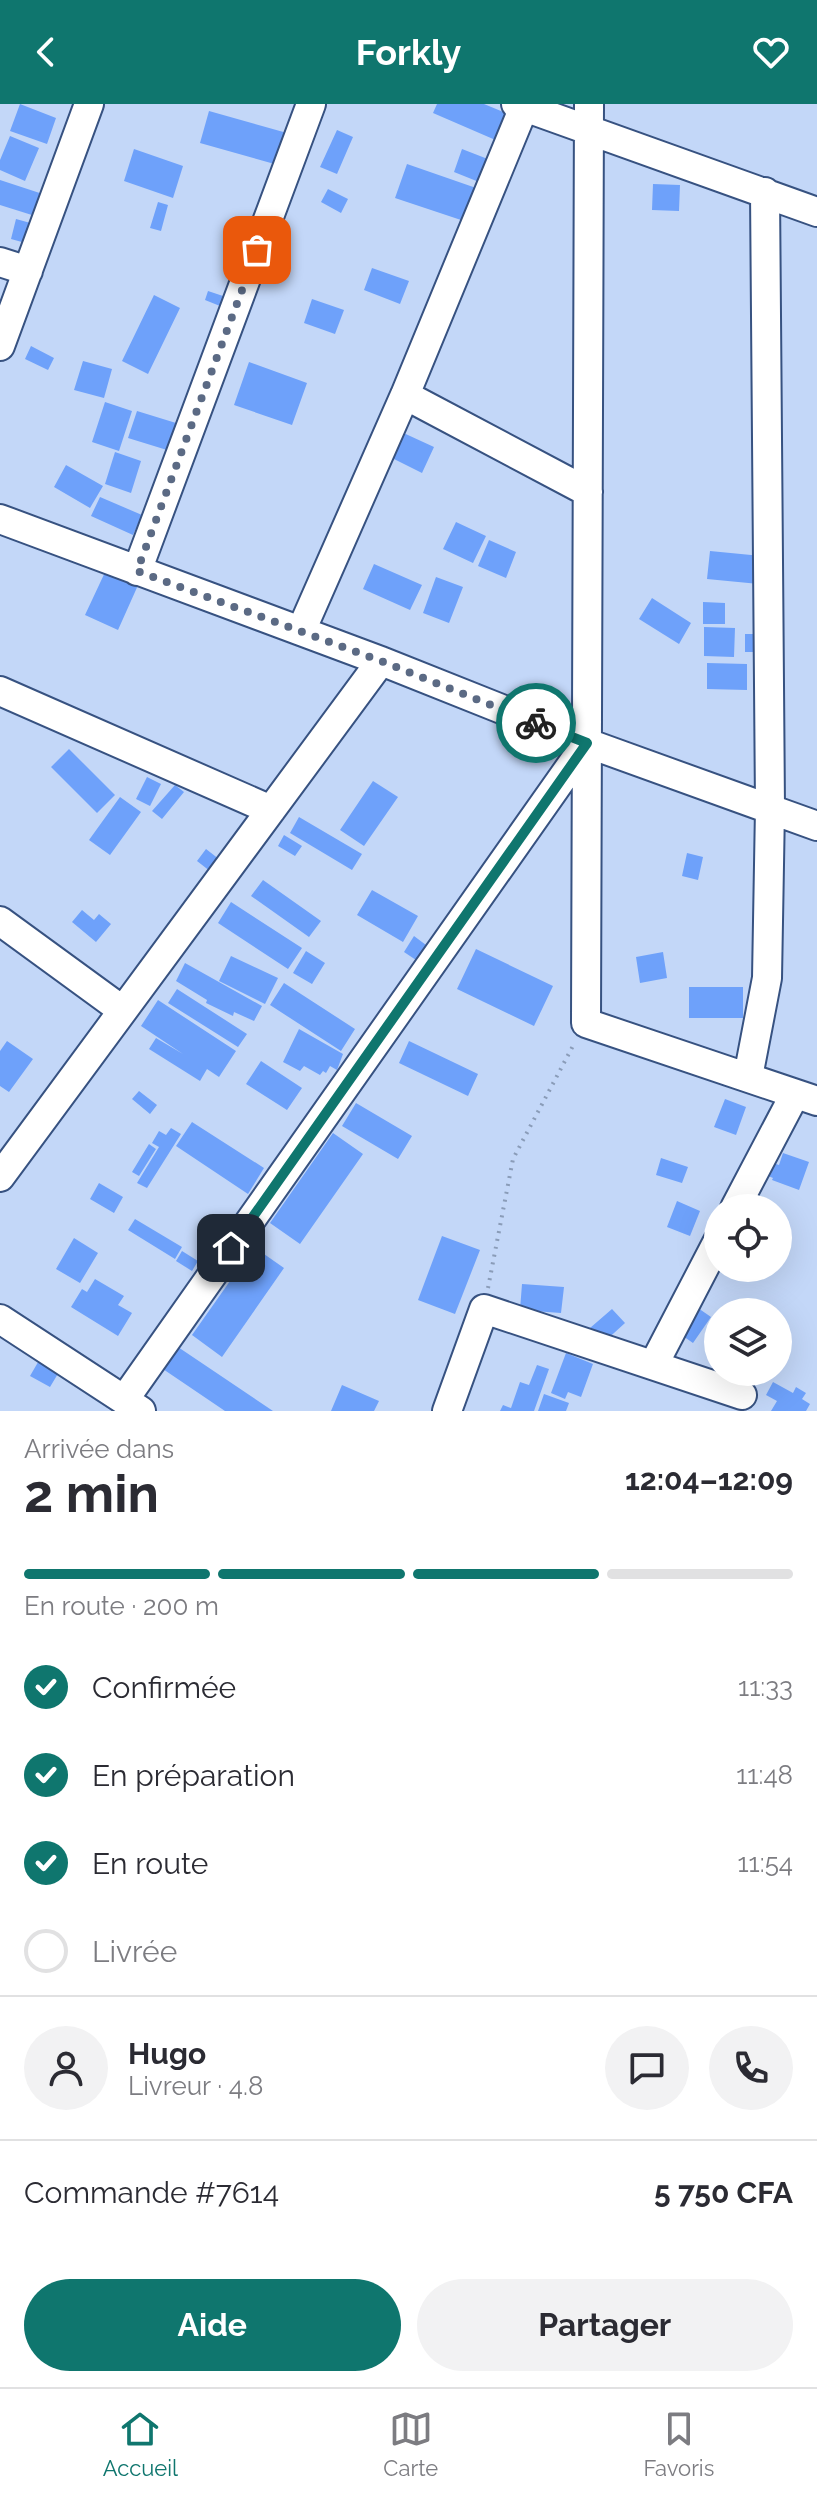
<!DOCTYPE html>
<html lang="fr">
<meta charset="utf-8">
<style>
:root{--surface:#fff;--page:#f2f2f3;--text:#2b2b33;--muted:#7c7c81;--line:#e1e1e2;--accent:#0f766e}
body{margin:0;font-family:Raleway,sans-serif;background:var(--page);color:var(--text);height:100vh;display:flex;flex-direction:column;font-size:30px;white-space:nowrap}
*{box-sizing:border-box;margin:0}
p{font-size:26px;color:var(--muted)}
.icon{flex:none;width:44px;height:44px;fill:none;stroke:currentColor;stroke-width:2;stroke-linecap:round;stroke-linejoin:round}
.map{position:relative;height:1307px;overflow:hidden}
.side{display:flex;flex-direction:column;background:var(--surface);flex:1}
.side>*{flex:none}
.controls{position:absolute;left:704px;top:1090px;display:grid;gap:16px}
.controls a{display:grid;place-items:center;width:88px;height:88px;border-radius:50%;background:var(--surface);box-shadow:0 8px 32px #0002;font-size:40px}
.pin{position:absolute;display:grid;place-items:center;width:68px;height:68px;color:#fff;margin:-34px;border-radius:16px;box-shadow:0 4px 12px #0006}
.courier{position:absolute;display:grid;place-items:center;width:80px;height:80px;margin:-40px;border:6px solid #0f766e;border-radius:50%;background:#fff;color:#222;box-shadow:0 2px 10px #0007}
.summary em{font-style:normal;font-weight:700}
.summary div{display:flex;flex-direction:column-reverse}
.summary{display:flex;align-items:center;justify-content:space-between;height:136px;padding:0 24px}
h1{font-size:52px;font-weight:700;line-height:60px}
.bar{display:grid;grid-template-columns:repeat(4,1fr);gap:12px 8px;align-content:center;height:96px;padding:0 24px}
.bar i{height:10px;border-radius:6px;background:var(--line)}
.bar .on{background:var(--accent)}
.bar p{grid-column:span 4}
.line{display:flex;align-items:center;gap:20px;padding:0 24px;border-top:2px solid var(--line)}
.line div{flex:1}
.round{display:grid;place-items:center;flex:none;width:84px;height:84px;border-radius:42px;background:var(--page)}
ol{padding:0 24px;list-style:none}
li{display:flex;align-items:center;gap:24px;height:88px}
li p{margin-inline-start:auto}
li .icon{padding:8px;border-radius:50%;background:var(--accent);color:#fff;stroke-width:4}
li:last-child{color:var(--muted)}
li i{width:44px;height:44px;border:4px solid var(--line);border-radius:50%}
.action{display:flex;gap:16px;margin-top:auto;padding:16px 24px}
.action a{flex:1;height:92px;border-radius:48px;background:var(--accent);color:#fff;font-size:32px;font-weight:700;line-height:92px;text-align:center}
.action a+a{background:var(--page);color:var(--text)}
header{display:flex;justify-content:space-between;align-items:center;height:104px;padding:0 24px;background:var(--accent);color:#fff;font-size:36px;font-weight:700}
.dock{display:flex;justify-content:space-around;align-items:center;height:112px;border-top:2px solid var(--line);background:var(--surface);font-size:22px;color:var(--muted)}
.dock a{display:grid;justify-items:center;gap:4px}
.dock .on{color:var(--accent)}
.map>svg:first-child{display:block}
.building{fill:#6ea1fa}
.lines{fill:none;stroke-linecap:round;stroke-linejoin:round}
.minor-casing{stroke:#375281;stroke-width:32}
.path{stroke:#8a9cb8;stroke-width:4;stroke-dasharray:2 6;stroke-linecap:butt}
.minor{stroke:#fff;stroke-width:28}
.done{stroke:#5b6a84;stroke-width:8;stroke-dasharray:0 14.4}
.route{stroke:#0f766e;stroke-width:10}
</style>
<header><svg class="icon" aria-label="back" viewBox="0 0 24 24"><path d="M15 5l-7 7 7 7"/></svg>Forkly<svg class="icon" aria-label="heart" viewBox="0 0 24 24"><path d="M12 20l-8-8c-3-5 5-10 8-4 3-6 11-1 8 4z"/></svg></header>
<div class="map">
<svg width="817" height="1307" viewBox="0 0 817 1307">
<rect width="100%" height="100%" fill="#c3d7f8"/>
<!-- building -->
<path class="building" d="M20,0L56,14L47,40L10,27Z
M437,0H484L518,14L507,41L433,9Z
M209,7L287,29L278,61L200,39Z
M337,26L353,33L337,70L320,63Z
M10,32L39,44L25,77L0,66V56Z
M134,45L183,62L173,94L124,77Z
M462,45L498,59L489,82L454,68Z
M407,60L479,85L467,118L395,94Z
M0,76L58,95L51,117L0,101Z
M653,80L680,81L679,107L652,106Z
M328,85L348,95L341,109L321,98Z
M158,98L168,101L161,127L150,124Z
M16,115L45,123L40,143L11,135Z
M372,164L409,177L400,200L364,186Z
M208,187L223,192L220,202L205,196Z
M154,191L180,204L148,270L122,257Z
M312,195L344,206L335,230L304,219Z
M31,242L54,254L48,266L25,255Z
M83,257L112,265L104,294L74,286Z
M249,258L307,279L292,321L234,301Z
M105,298L132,307L119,347L92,338Z
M137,307L189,323L180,350L128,334Z
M397,326L434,343L422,369L386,351Z
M115,348L141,357L131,389L105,380Z
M66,361L103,382L90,404L54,383Z
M100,393L142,411L133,431L91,412Z
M456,418L486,432L473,459L443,445Z
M489,436L516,448L506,474L478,462Z
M710,447L772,453L769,481L707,475Z
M374,460L422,481L410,506L363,485Z
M107,464L139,479L118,526L85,511Z
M436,473L463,483L449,519L423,509Z
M652,494L691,519L679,540L639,515Z
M703,498L725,499V520H703Z
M704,523L735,524L734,553L704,552Z
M745,530H770V548H745Z
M707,559L747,560V586L707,585Z
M69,645L115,691L97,709L51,663Z
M147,673L161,680L150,702L136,695Z
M373,677L398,693L364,742L340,726Z
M175,681L184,688L162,715L152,707Z
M120,693L141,708L110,751L89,736Z
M299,713L362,750L352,766L290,729Z
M284,731L302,742L295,752L278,742Z
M206,745L224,759L215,771L197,757Z
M687,749L703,753L698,776L682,772Z
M263,776L321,817L309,833L251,792Z
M372,786L418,812L403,838L357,811Z
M231,798L302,844L288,865L218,819Z
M82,806L94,816L99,810L111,820L96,838L72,818Z
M414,832L426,841L416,856L404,848Z
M476,845L553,882L534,922L457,885Z
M306,847L325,859L312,880L293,869Z
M663,848L667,874L640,879L636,853Z
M231,852L278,874L265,900L219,877Z
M185,859L262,902L254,917L234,908L233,912L206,899L207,896L176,877Z
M284,879L355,925L341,947L270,901Z
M689,883H743V914H689Z
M177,885L247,930L238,943L168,899Z
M158,896L236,947L219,973L207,965L200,977L149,945L156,934L183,950L141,922Z
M299,925L343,950L337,966L330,962L326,969L323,967L320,971L304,962L300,967L283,958Z
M7,937L33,955L9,988L0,982V947Z
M409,937L478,970L468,992L399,959Z
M261,957L302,984L287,1006L246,980Z
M139,987L157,1001L150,1010L132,995Z
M725,995L746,1003L736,1031L714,1023Z
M356,999L412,1032L398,1055L342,1022Z
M192,1018L264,1064L248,1090L176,1042Z
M171,1024L181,1030L147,1084L137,1079L159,1043L152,1039L159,1027L166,1031Z
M333,1029L363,1050L300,1140L270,1119Z
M149,1040L156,1045L139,1072L132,1068Z
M783,1049L809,1058L799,1086L772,1076L773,1074L766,1071L770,1058L779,1061Z
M661,1054L688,1063L682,1079L656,1071Z
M99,1079L123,1093L114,1109L90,1095Z
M677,1097L700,1107L690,1132L667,1123Z
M135,1115L182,1143L175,1155L128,1126Z
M442,1132L480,1146L455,1210L418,1196Z
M74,1134L98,1149L80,1179L56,1165Z
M254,1143L284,1164L222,1253L192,1231Z
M182,1147L198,1157L192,1167L176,1157Z
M95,1175L124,1192L118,1201L132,1209L118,1232L71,1203L82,1185L87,1188Z
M522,1180L564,1183L561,1209L520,1206Z
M698,1204L711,1213L693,1239L680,1230Z
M612,1205L625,1219L603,1239L590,1224Z
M48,1241L68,1253L50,1283L30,1272Z
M175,1241L273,1307H225L160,1263Z
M566,1249L593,1260L581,1293L568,1288L565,1295L551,1289Z
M537,1261L549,1265L534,1307H500L503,1301L511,1304L520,1278L529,1281Z
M773,1278L793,1289L796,1283L806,1289L802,1295L810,1300L806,1307H771L777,1297L766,1291Z
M342,1281L379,1297L374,1307H331Z
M544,1290L569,1299L566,1307H538Z"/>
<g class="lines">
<defs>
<path id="minor" d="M516,0L817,108
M589,0L586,919L817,997
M0,158L28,167
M0,242L89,0
M405,291L588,388
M0,415L381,557L587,639L817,722
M137,467L311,0
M301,527L405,291L524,3
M0,587L271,706
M0,817L122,906
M748,973L767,874L770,704L765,88
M0,1073L381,557
M735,1104L795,990
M0,1215L141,1307
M654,1260L718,1137
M124,1296L587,639
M447,1307L484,1205L742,1291"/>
</defs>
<!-- minor casing -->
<use href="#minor" class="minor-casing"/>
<!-- path -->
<path class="path" d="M488,1184L513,1055L575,938"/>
<!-- minor -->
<use href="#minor" class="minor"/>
</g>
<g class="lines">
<!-- done -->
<path class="done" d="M257,146L137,467L381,557L536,619"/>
<!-- route -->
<path class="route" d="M231,1144L587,639L536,619"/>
</g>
</svg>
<div class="controls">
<a><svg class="icon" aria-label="locate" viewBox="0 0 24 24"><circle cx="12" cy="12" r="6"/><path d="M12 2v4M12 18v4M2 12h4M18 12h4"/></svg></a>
<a><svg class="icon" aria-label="layers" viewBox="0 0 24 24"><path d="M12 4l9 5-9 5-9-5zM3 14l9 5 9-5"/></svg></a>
</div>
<div class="pin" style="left:257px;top:146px;background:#ea580c"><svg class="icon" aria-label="bag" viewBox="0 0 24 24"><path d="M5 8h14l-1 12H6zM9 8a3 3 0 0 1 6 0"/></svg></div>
<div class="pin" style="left:231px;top:1144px;background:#1f2937"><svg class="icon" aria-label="home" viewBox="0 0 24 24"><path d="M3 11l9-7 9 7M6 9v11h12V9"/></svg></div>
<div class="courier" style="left:536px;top:619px"><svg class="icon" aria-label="bike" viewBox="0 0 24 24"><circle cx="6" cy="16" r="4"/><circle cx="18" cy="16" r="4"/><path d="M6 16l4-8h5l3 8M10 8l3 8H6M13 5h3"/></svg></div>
</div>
<section class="side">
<div class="summary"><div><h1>2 min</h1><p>Arrivée dans</p></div><em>12:04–12:09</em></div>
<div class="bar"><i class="on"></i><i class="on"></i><i class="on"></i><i></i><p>En route · 200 m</p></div>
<ol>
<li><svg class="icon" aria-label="check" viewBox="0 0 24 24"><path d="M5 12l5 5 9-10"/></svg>Confirmée<p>11:33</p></li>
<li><svg class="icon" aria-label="check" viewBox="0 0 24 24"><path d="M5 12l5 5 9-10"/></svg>En préparation<p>11:48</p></li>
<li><svg class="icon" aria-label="check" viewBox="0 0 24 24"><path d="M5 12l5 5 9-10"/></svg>En route<p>11:54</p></li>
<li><i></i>Livrée</li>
</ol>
<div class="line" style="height:144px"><a class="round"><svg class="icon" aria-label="person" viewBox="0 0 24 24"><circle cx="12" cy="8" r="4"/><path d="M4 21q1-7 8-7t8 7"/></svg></a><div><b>Hugo</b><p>Livreur · 4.8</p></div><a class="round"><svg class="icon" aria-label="chat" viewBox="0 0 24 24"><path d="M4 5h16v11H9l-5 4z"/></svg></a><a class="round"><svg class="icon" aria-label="phone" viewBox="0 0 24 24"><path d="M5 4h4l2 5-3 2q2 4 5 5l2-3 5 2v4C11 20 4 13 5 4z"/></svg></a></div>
<div class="line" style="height:104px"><div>Commande #7614</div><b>5 750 CFA</b></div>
<div class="action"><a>Aide</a><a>Partager</a></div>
</section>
<nav class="dock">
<a class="on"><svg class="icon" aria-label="home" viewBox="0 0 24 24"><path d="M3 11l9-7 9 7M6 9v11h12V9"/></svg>Accueil</a>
<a><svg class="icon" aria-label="map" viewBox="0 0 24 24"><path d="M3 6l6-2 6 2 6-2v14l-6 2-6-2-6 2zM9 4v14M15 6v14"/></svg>Carte</a>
<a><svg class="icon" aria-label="saved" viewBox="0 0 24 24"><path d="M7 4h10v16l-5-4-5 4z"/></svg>Favoris</a>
</nav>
